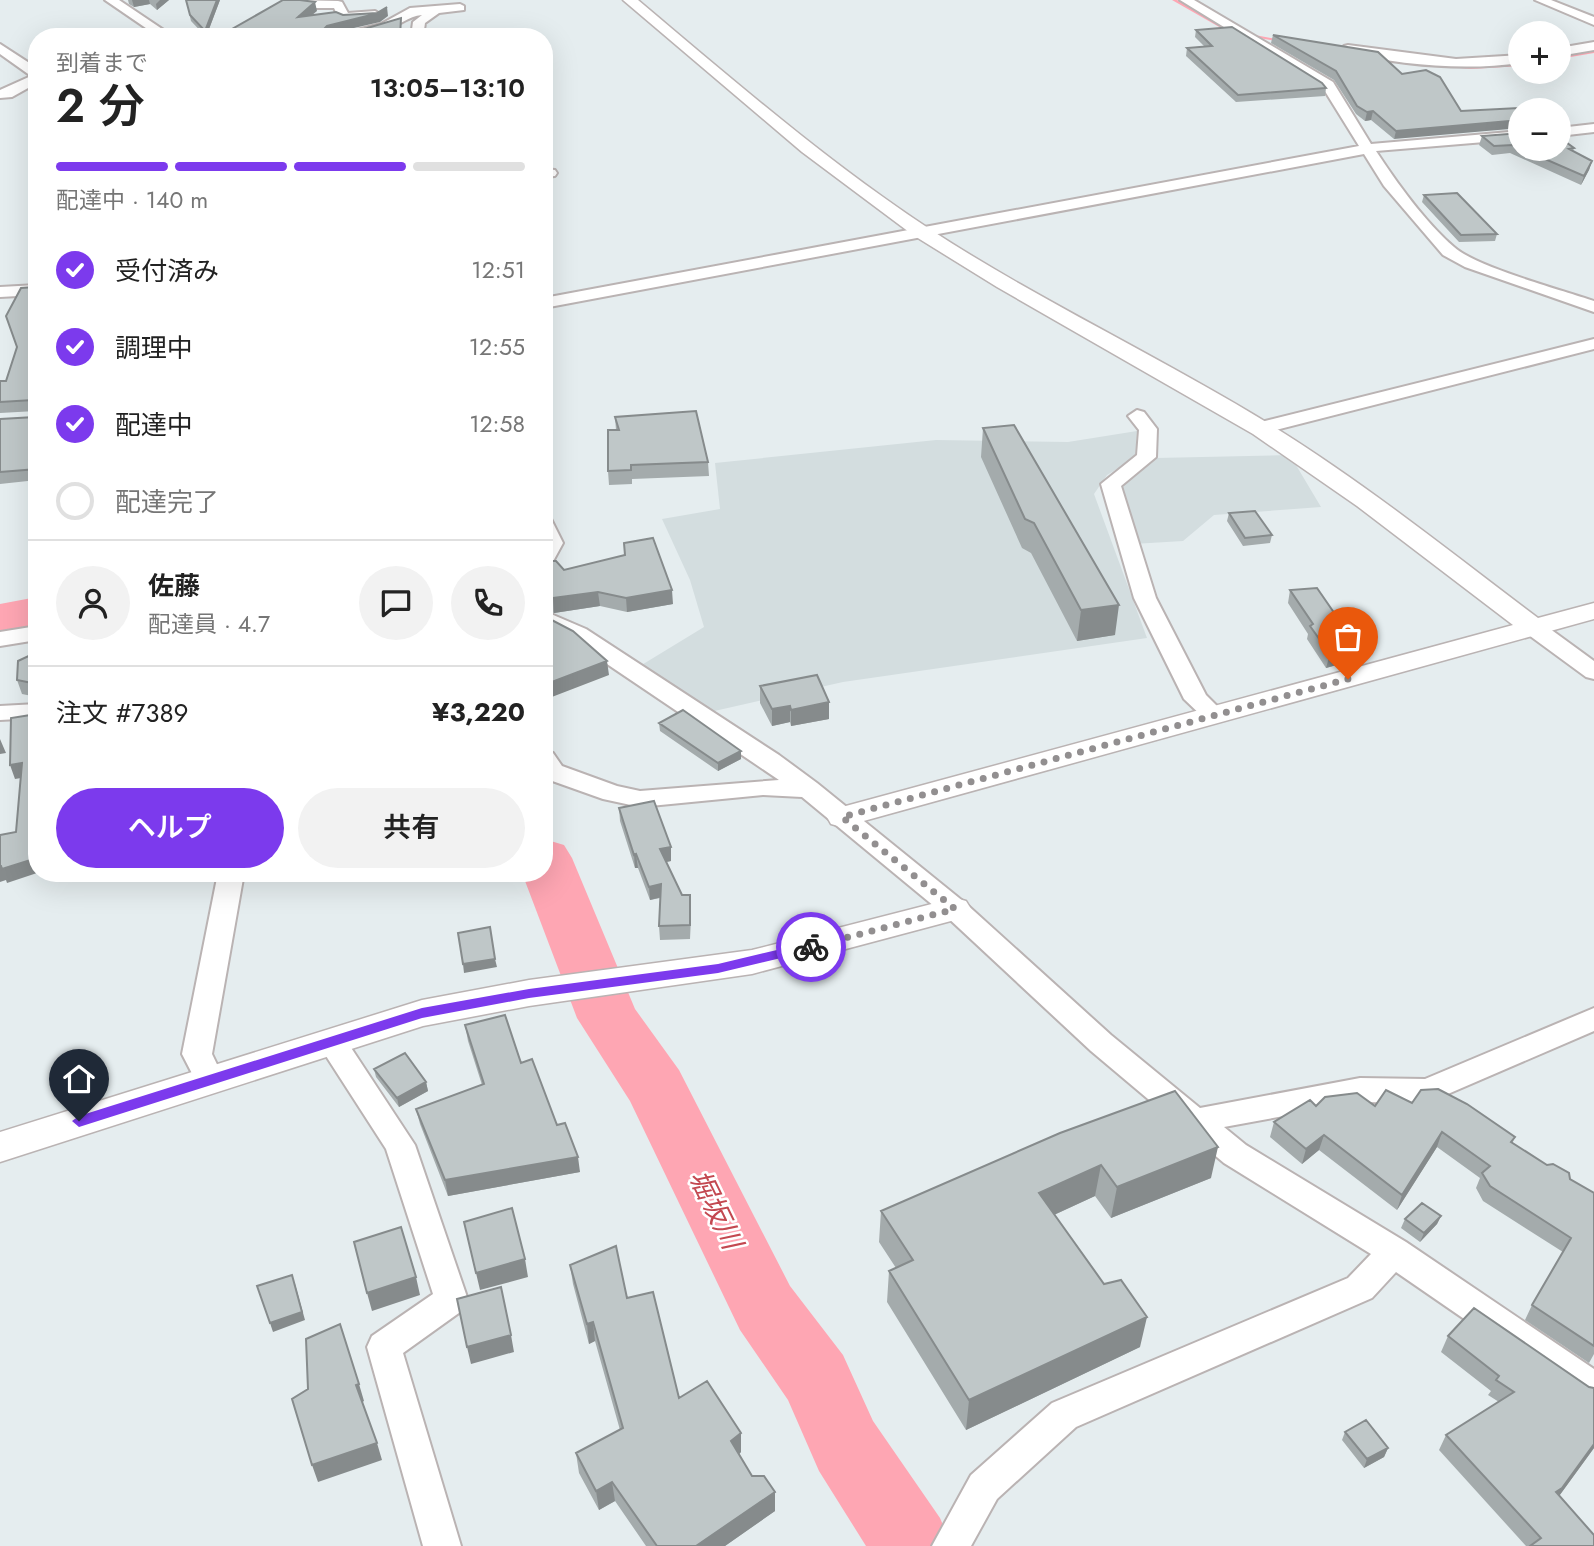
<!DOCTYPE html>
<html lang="ja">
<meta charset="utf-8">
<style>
:root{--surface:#fff;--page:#f2f2f2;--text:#222;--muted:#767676;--line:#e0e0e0;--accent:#7c3aed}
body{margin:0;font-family:Jost,"Noto Sans JP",sans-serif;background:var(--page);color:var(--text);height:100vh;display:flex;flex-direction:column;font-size:26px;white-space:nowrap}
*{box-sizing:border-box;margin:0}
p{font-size:23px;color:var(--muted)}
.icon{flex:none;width:38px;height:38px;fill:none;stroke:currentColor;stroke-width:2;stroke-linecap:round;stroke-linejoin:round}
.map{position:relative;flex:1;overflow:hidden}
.drawer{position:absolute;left:28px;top:28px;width:525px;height:854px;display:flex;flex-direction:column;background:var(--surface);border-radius:28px;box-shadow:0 7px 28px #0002}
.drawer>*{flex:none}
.buttons{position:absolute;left:1508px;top:21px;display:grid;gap:14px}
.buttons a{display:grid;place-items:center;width:63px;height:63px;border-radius:50%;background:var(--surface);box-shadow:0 7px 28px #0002;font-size:35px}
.pin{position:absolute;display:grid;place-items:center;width:60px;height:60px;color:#fff;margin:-72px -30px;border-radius:50% 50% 50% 0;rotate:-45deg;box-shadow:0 0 7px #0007}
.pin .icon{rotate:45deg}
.courier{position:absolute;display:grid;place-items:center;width:70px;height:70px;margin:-35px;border:5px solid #7c3aed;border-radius:50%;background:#fff;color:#222;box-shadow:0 2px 9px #0007}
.head em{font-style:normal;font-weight:600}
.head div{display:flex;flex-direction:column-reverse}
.head{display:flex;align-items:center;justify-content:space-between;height:119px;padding:0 28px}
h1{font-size:46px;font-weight:600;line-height:52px}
.bar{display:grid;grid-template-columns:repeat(4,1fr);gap:10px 7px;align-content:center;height:84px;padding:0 28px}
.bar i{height:9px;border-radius:5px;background:var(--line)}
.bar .selected{background:var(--accent)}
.bar p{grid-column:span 4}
.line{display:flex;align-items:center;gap:18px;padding:0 28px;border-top:2px solid var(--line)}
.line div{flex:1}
.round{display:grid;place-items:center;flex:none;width:74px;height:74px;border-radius:37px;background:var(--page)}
ol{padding:0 28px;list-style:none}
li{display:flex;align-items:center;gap:21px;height:77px}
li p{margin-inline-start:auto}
li .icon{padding:7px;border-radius:50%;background:var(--accent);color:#fff;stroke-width:4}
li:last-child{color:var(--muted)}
li i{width:38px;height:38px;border:4px solid var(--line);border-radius:50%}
.button{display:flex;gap:14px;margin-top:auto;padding:14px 28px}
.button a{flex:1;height:80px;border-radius:42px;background:var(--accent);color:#fff;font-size:28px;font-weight:600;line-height:80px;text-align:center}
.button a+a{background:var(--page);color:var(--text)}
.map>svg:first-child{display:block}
.education{fill:#d3dddf}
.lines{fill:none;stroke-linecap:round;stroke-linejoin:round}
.stream{fill:#fea6b3;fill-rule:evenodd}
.river{fill:#fea6b3;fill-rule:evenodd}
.minor-casing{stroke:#bab3b3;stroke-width:4}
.tertiary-casing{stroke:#bab3b3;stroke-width:3}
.minor{fill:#fff;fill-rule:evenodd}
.tertiary{fill:#fff;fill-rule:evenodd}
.wall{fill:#a4abac}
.shaded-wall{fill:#868b8c}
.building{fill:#bfc7c8;stroke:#868b8c;stroke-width:2}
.route{fill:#7c3aed}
.done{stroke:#928f90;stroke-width:7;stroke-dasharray:0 12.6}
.labels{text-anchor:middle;stroke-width:5;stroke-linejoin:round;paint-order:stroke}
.near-water-label{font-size:28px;font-style:italic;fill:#c34850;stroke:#fff}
</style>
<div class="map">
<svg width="1594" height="1546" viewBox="0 0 1594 1546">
<rect width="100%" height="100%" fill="#e5edef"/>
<!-- education -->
<path class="education" d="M1137,431L1135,458L1107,475L1094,494L1147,638L843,682L710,712L640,666L704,627L690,580L662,519L720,509L715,463L936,440L1068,442Z
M1290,455L1321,507L1214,515L1183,541L1133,544L1117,487L1156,458Z"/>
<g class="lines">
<!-- stream -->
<path class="stream" d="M1172,0H1177L1232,31L1228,32Z
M1244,33L1282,40L1284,41L1282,42L1242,35Z
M1594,51V53L1559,59V57Z
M1411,62L1471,67L1521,64V66L1471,69L1413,64Z"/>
<!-- river -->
<path class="river" d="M37,597V625L0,632V604Z
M544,839L564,845L572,858L635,1009L679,1070L790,1286L843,1355L873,1421L940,1518L952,1546H866L819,1471L788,1400L740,1330L630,1101L577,1018L522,873H544Z"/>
<defs>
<path id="minor" d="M105,0H119L174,37H159Z
M292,0L338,1L342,2L348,13L375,11L381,15L375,19L344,21L340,20L334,8H302Z
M1180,0H1194L1333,82L1371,144L1521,131V139L1376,151C1397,183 1425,222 1454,247C1476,267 1562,290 1594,301V312L1465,267L1443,255L1384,186L1364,154L544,308V298L1359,146L1323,88Z
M1535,0H1551L1594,17V25Z
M460,4L464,6V10L439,13L425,23L423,37H411L413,22L422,15C408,16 399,26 386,30C367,36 348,37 329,37L381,24L410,8Z
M1594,42V50L1559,56V48Z
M0,44L37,68V83L12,97L0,98V90L31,76L0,54Z
M1348,45L1456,59L1521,55V63C1463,71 1401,65 1344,52V46Z
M1594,124V132L1559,136V128Z
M544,169L555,170L557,173L555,176L544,177Z
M37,285V295L0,297V287Z
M1594,339V349L1260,434L1251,428L1253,424Z
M1137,410L1144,412L1157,429L1156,457L1121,486L1156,598L1206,695L1226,715L1222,720L1214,722L1206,720L1184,699L1134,598L1101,484L1137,455L1139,430L1128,416Z
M544,517L551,519L563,543L551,565L544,567Z
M544,611L586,629L779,755L817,783L964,902L1111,1035L1200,1108L1360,1078L1425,1079L1594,1008V1031L1427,1103L1360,1102L1224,1127L1246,1145L1406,1242L1594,1369V1405L1582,1400L1396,1272L1372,1298L1076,1427L997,1499L971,1546H932L971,1475L1052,1403L1348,1278L1371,1254L1224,1163L1091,1051L946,916L802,797L763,795L640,807L603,799L544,778V750L553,753L562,766L617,786L640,791L779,780L570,639L544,626Z
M1534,621L1542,623L1594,661V679L1586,677L1526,633L1523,628L1526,623Z
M37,626V640L0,646V632Z
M37,704V718L0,720V706Z
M218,873H244L212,1054L224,1079L219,1087L209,1091L199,1087L182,1054Z
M332,1031L342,1034L415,1145L468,1300L463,1310L403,1353L461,1546H423L367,1347L372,1336L433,1294L386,1149L317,1042L322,1034Z"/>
<path id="tertiary" d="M623,0H638C732,79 825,160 928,228C1036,299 1155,354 1266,422C1361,480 1449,551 1538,618L1594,603V619L842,827L831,824L827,817L831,810L1513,625L1357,506L1253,434L997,287L913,235L802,152Z
M955,898L966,901L971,909L966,917L752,974L529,1006L423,1026L0,1162V1132L422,1000L529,980L752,950Z"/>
</defs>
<!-- minor casing -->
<use href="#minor" class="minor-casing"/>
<!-- tertiary casing -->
<use href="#tertiary" class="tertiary-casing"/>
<!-- minor -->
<use href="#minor" class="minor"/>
<!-- tertiary -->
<use href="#tertiary" class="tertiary"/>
</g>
<!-- wall -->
<path class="wall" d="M128,0H169L157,10L150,4L134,7L129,4Z
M186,0H220L206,37L191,21Z
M1196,30L1326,88L1325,96L1236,102L1186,56L1187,48L1204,46L1195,37Z
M1273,35L1402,74L1426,70L1394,139L1371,120L1365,121L1356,114L1334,80L1271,43Z
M1521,133V149L1574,148L1573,151L1592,161L1589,170L1581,185L1510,153L1492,155L1479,145L1482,136Z
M1424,195L1497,234L1495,241L1459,242L1422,202Z
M37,283V480L0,484V419L35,417L36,411L0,413V381H6L17,347L34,287Z
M615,417L708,462L709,476L632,479V484L609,485L608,471L616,430Z
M983,428L1115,635L1077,641L1031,553L1022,548L981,457Z
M1229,513L1272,535L1270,543L1243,546L1227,521Z
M544,561L564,570L673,604L627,612L600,606L554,613L544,610Z
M1290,590L1354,660L1326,668L1307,639L1308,634L1288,603Z
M37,652V697L22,694L17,680Z
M760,686L829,719L791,726L790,722L772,726L760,703Z
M659,723L741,759L718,771L660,731Z
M619,808L671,861L666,862L682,895H690V939L660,940L659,926L660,898L650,900L638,868H635L620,821Z
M465,1025L521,1063L557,1125L580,1172L448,1196L420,1124L416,1109L482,1085L468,1041Z
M374,1069L426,1082L428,1091L399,1107L376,1077Z
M1412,1103L1515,1137L1512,1144L1594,1193V1354L1589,1363L1525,1320L1532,1305L1563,1252L1483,1201L1476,1188L1480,1178L1437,1147L1397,1210L1319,1150L1302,1164L1270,1137L1274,1122L1316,1106H1375Z
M1060,1133L1211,1178L1111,1218L1095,1196L1054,1215L1140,1347L966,1430L887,1302L889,1271L896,1268L879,1242L881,1211Z
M1441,1216L1437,1224L1420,1242L1401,1228L1405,1219Z
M570,1265L627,1298L679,1398L741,1452L739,1454L752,1476L775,1492V1511L725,1546H646L615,1501L599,1510L579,1473L576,1453L620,1430L595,1341L589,1344L573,1284Z
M1448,1336L1594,1388V1448L1559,1496L1594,1546H1526L1439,1450L1446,1435L1499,1402L1488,1395L1491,1391L1441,1352Z
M1345,1432L1388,1448L1384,1457L1364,1468L1342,1440Z"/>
<!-- shaded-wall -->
<path class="shaded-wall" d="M132,0H149L150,4L134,7Z
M160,0H169L157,10L156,4Z
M217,0H220L206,37L205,31Z
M315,2L317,11L299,26L298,17Z
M387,7L388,16L380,22L328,34L325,28L327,26L379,13Z
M1373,111L1371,120L1365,121L1367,112Z
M1521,120V128L1394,139L1396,131Z
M1592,161L1589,170L1581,185L1584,176Z
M672,590L673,604L627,612L626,598Z
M598,592L600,606L554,613L553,598Z
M1119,605L1115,635L1077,641L1081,610Z
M1357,646L1354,660L1326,668L1330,654Z
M607,661L609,675L544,700V685Z
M829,702V719L791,726V710Z
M790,706V722L772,726V709Z
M0,739L6,753L0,754Z
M741,751V759L718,771V763Z
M22,763L27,777L15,779L10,765Z
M671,847V861L661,863L660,849Z
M636,854L638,868H635L634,855Z
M37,858V873L7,883L6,880L0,882V866Z
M661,884L662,897L650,900L649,887Z
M690,895L691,909L690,939Z
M495,959L497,967L464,973L463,964Z
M426,1082L428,1091L399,1107L397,1098Z
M1442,1132L1437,1147L1397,1210L1402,1195Z
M1324,1135L1319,1150L1302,1164L1306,1149Z
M1218,1147L1211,1178L1111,1218L1117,1187Z
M578,1157L580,1172L448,1196L445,1180Z
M1101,1165L1095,1196L1034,1224L1039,1193Z
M1441,1216L1437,1224L1420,1242L1424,1233Z
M525,1259L528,1277L480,1290L476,1273Z
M416,1277L420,1295L372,1311L367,1293Z
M295,1284L305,1320L273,1332L270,1323Z
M1147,1317L1140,1347L966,1430L969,1400Z
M593,1322L595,1341L589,1344L587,1324Z
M511,1335L514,1352L471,1364L467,1347Z
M359,1384L364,1401L361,1403L356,1385Z
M741,1433V1452L732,1461L731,1441Z
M377,1443L382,1460L318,1482L312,1465Z
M1594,1444V1448L1554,1503L1556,1492Z
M1388,1448L1384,1457L1364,1468L1367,1459Z
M612,1482L615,1501L599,1510L596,1491Z
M775,1492V1511L725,1546H696Z"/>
<!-- building -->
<path class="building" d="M186,0H217L205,31L190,15Z
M283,0H300L315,2L298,17L336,12L343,15L377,13L387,7L379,13L327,26L325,28L328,31L364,29L401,18L400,37H218Z
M1232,27L1322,83L1326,88L1238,95L1187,48L1212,46L1196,30Z
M1273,35L1378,52L1402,74L1426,70L1440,77L1461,111L1519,108L1522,110H1521V120L1396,131L1373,111L1367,112L1357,106L1336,71Z
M1521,133V148L1513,145L1494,146L1482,136Z
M1559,137L1574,148L1569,149L1592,161L1584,176L1522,149H1559Z
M1457,193L1497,234L1461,235L1424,195Z
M37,283V469L0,472V419L35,417L36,403L33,400L0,402V381H6L17,347L6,316L21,288L34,287Z
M696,411L708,462L631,465V470L608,471V430H619L615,417Z
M1014,425L1119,605L1081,610L1034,523L1025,519L983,428Z
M1255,511L1272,535L1245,538L1229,513Z
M653,538L672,590L626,598L598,592L553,598L544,596V561H556L564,570L625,555L624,543Z
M1317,588L1357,646L1330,654L1310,626L1313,624L1290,590Z
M544,616L573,631L607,661L544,685Z
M37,652V684L17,680L18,661Z
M817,675L829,702L791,710L790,706L772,709L760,686Z
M683,710L741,751L718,763L659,723Z
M37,714V858L2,869L1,866H0V835L16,832L22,763L10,765L11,718Z
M654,801L671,847L660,849L682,895H690V925L659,926L661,884L649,887L636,854L634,855L619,808Z
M490,927L495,959L463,964L458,933Z
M505,1015L521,1063L532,1059L557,1125L565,1123L578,1157L445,1180L416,1109L484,1084L465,1025Z
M405,1053L426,1082L397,1098L374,1069Z
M1438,1089L1467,1104L1515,1137L1511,1142L1547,1165L1553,1164L1569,1173L1570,1179L1594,1193V1346L1532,1305L1571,1238L1490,1186L1482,1173L1490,1166L1442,1132L1402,1195L1324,1135L1306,1149L1274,1122L1310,1100L1316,1106L1325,1097L1357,1093L1375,1106L1386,1090L1412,1103L1421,1090Z
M1175,1091L1218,1147L1117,1187L1101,1165L1039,1193L1104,1284L1121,1280L1147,1317L969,1400L889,1271L913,1260L881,1211L1060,1133Z
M1422,1203L1441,1216L1424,1233L1405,1219Z
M512,1208L525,1259L476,1273L464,1222Z
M401,1227L416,1277L367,1293L354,1242Z
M616,1246L627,1298L653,1292L679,1398L707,1381L741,1433L731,1441L752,1476H764L775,1492L696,1546H657L612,1482L596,1491L576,1453L623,1428L593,1322L587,1324L570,1265Z
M292,1275L302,1312L270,1323L257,1286Z
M501,1287L511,1335L467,1347L457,1299Z
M1474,1308L1589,1387L1594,1388V1444L1562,1488L1556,1492L1594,1535V1546H1530L1541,1538L1446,1435L1514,1392L1496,1380L1499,1376L1448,1336Z
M340,1324L359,1384L356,1385L377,1443L312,1465L292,1399L308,1389L306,1339Z
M1366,1420L1388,1448L1367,1459L1345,1432Z"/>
<!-- route -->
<path class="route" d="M811,942L815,944V950L718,973L529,998L422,1018L79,1127L72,1121L79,1116L422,1008L529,989L718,964Z"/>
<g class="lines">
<!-- done -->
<path class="done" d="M811,947L955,909L842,817L1348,679"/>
</g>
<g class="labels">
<!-- near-water labels -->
<g class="near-water-label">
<text transform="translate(716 1209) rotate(64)" y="10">堀坂川</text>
</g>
</g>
</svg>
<div class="buttons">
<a>+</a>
<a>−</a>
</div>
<div class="pin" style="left:1348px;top:679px;background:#ea580c"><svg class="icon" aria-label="bag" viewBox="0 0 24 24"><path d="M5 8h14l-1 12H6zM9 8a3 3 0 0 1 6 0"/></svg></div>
<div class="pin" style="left:79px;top:1121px;background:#1f2937"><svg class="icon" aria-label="home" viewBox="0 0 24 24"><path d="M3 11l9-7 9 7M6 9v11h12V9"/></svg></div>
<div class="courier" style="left:811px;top:947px"><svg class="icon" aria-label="bike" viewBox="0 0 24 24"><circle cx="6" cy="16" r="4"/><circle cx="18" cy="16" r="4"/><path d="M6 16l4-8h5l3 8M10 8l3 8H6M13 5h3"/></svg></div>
<section class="drawer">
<div class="head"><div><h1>2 分</h1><p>到着まで</p></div><em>13:05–13:10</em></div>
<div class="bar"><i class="selected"></i><i class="selected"></i><i class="selected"></i><i></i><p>配達中 · 140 m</p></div>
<ol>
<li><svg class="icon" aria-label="check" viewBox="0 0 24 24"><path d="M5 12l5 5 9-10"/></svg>受付済み<p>12:51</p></li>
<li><svg class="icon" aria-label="check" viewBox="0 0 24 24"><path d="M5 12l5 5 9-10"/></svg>調理中<p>12:55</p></li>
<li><svg class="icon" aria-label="check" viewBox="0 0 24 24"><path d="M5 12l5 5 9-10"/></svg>配達中<p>12:58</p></li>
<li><i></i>配達完了</li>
</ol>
<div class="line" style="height:126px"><a class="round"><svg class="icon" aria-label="person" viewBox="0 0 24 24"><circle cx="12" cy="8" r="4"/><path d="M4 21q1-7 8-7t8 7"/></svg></a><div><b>佐藤</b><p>配達員 · 4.7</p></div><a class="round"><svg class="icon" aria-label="chat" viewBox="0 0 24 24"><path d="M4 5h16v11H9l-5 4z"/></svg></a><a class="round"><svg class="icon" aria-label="phone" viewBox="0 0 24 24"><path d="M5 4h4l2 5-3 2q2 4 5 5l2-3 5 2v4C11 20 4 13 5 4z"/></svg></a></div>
<div class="line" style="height:91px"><div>注文 #7389</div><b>¥3,220</b></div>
<div class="button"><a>ヘルプ</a><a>共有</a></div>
</section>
</div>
